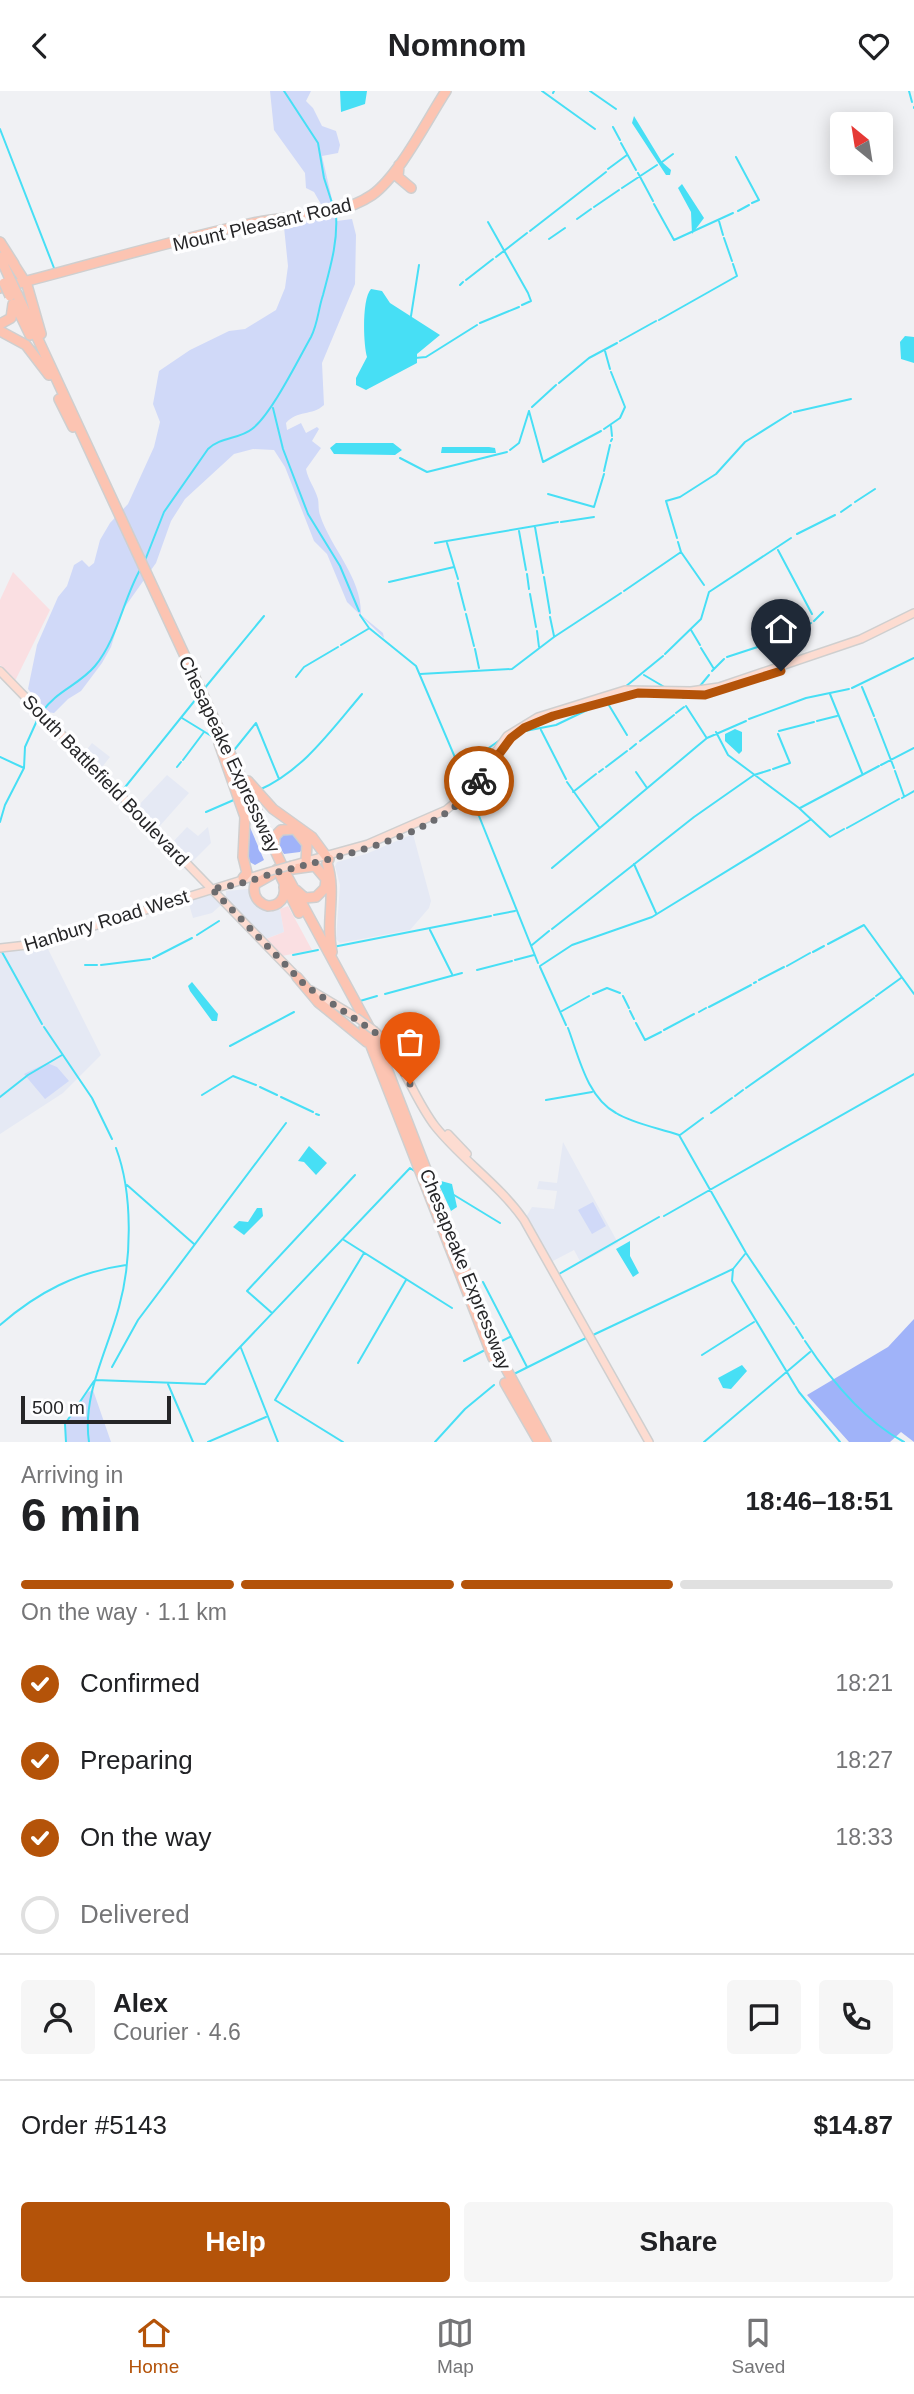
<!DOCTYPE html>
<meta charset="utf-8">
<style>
:root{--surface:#fff;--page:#f6f6f6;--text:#202124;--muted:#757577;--line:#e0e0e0;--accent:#b45309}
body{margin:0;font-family:Arial,sans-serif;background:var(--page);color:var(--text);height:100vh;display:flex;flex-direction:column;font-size:26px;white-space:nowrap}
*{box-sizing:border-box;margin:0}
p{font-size:23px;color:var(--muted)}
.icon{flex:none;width:38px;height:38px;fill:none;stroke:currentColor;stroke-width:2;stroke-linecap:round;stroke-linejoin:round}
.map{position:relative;height:1351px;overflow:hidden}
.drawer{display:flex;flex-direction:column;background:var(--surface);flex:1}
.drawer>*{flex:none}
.needle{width:46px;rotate:330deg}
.fabs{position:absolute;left:830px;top:21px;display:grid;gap:14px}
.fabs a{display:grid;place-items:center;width:63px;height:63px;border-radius:7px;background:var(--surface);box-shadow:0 4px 18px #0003;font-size:35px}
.scale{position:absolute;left:21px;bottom:18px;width:150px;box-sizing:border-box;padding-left:7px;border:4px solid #252527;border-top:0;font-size:19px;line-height:24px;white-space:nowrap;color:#252527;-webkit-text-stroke:5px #fefeff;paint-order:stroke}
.pin{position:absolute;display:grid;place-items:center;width:60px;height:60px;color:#fff;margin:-72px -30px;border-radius:50% 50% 50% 0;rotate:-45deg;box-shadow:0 0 7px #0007}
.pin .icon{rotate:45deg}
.courier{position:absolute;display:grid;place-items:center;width:70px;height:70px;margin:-35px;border:5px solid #b45309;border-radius:50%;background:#fff;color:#222;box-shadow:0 2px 9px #0007}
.overview em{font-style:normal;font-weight:700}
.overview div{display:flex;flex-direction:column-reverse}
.overview{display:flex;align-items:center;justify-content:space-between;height:119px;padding:0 21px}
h1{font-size:46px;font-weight:700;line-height:52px}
.bar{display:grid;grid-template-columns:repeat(4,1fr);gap:10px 7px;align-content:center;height:84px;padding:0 21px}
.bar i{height:9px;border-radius:5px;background:var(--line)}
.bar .active{background:var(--accent)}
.bar p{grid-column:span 4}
.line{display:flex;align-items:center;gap:18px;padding:0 21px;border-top:2px solid var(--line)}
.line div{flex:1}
.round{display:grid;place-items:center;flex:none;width:74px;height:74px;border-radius:7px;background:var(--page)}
ol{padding:0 21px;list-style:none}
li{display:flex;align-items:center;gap:21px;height:77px}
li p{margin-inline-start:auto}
li .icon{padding:7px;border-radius:50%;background:var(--accent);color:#fff;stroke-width:4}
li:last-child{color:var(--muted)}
li i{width:38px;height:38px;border:4px solid var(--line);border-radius:50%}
.action{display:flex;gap:14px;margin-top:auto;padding:14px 21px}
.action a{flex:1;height:80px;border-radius:7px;background:var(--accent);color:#fff;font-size:28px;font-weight:700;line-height:80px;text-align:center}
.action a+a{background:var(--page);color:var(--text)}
header{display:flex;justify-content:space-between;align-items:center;height:91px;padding:0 21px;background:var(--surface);font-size:32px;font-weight:700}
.tabs{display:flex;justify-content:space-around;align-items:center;height:98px;border-top:2px solid var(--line);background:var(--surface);font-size:19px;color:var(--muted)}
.tabs a{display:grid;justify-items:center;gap:4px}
.tabs .active{color:var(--accent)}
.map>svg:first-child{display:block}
.built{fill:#e5e9f4}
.industrial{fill:#fadfe2}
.green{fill:#d0d9f8}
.forest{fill:#a0b3f9}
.water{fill:#47dff5}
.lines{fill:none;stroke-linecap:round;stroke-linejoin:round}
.stream{stroke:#47dff5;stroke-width:2}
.major-casing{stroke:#cfcfcf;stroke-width:10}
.highway-casing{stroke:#cfcfcf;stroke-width:12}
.major{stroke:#fddcd1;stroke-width:7}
.highway{stroke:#fcc4b2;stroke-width:9}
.major-bridge-casing{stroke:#cfcfcf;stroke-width:10;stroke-linecap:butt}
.highway-bridge-casing{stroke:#cfcfcf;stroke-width:12;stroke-linecap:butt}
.major-bridge{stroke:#fddcd1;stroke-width:7}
.highway-bridge{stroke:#fcc4b2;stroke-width:9}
.done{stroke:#6c6c6f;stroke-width:7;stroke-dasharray:0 12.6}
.route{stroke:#b45309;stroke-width:9}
.labels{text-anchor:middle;stroke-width:7;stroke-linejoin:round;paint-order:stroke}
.street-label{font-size:19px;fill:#252527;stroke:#fefeff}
</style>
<header><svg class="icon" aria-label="back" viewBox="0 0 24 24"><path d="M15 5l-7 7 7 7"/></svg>Nomnom<svg class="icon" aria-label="heart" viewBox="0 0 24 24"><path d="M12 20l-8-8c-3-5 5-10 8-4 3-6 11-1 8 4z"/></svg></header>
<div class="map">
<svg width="914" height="1351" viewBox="0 0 914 1351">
<rect width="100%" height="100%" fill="#f0f1f4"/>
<!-- built -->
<path class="built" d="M92,652L110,666L102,676L85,661Z
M167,684L189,702L158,737L137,716Z
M187,736L198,745L208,736L211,752L191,772L172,752Z
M413,743L431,810L429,817L410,839L340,852L336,848L340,794L335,775L337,771L366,763Z
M248,798L258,817L271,821L280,818L284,841L263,849L226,807V800Z
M211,804L221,814L212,822L193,827L188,810Z
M46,854L101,964L63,1002L0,1043V859L23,860Z
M563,1051L618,1152L581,1172L574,1159L551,1171L526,1126L532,1116L554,1118L557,1100L537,1098L539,1090L557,1092Z"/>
<!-- industrial -->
<path class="industrial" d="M13,481L50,519L15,590L0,574V509Z
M288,815L312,859L282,865L266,848L284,841L280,818Z"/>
<!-- green -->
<path class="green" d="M270,0H311L306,10L313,17L322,35L336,40L340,54L338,62L322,65L337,130L352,128L356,144L355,193L322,272L324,314C312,325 297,319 286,332L287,339L301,332L306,342L317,336L319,338L312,350L321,357L306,378C308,389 315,397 318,408C319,413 318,419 320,424C331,458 362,486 361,524L383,542L384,547L347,511L327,463L314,450L285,376L274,359L253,358L234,363L185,408L171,430L156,472L122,520L111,556L102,572L81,600L68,608L54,622L47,621L28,598L37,554L58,506L67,495L74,474L82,469L89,476L94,472L100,449L110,432L128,413L154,356L160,331L153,313L159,280L190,259L229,240L245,238L276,219L285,197L288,175L284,136L289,121L322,115L314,101L306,97L305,82L274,39Z
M47,972L57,976L69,990L45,1008L24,983Z
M593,1111L606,1135L592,1143L578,1119Z
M93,1299L111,1351H66L65,1333L88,1301Z"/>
<!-- forest -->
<path class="forest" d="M249,734L264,769L255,774L246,769Z
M293,741L304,756L300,761L284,763L277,752L279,743Z
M914,1228V1351L901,1341L890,1351H849L807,1304L888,1256Z"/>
<!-- water -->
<path class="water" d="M340,0H367L365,13L341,21Z
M634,25L662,71L671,79L670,84H666L632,32Z
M682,93L704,127L692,143L691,121L678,97Z
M371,198L382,200L390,212L440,244L417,263V272L366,299L356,294V287L367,266C363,252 362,207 371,198Z
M905,245L914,246V272L901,268L900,251Z
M336,352H393L402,359L395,364L334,363L330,357Z
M442,356H489L495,357L496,362H441Z
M735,638L742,641V660L739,663L725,650V643Z
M192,891L218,923L217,930H212L190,900L188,895Z
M309,1055L327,1072L316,1084L304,1071L298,1070Z
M441,1090L452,1093L457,1116L451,1120L439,1094Z
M257,1117H262L263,1125L244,1144L233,1136L239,1130L248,1131Z
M630,1150V1165L639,1182L633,1186L616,1158Z
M742,1274L747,1280L731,1298L723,1297L718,1287Z"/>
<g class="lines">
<!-- stream -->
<path class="stream" d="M284,0L318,52L324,87L333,115
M542,0L595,38
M590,0L616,18
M909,0L912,11
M553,2L554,0
M914,16V17
M613,36L620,49
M0,38L54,177
M621,52L636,79
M736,66L759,109L752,112
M662,71L673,63
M608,78L627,64
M638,82L653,110
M622,97L657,74
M654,113L674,149L733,122
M594,116L619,99
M738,120L749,114
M577,128L591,118
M719,130L723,144
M488,131L528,202L531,210L522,214
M530,140L606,81
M724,147L732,170
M549,148L565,137
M496,166L527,142
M466,189L493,168
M460,194L463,191
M411,225L419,174
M659,229L737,185L733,173
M480,232L519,216
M620,250L656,230
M605,260L610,278
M415,267L426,266L477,234
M559,292L589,267L617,252
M532,316L556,294
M273,317L283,358L308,423L340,475L359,520
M529,320L543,371L601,340
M794,321L851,308
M611,335L612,345
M604,338L620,327L625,316L611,281
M611,350L612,348
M510,359L519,352L529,320
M400,367L427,381L507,361
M604,380L610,354
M548,403L594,416L604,383
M855,411L875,398
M841,421L851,414
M561,431L594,426
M535,436L543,482
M519,440L526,479
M797,443L835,424
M677,447L666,410L680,406L716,383L745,351L791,322
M678,451L681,461L704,494
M435,452L558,431
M447,452L458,488
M778,459L812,523
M144,472L164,421L208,358C220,346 240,348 252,338C271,324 298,269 311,246C318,232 318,219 323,204C330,177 338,152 336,123
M527,483L529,498
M544,486L550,522
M389,491L454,476
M458,492L465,519
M624,500L681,461
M530,503L536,536
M466,523L474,555
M360,524L369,537L416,575L468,697
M550,526L554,545
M814,530L823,521
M691,539L700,554
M537,540L539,556
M341,554L368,538
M701,557L714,578
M475,558L479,577
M665,563L701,528L709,501L791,447
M727,566L788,546L811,532
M712,580L724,568
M420,583L512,578L554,546L621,502
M644,584L666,597
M296,586L304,576L338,556
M700,595L709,584
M625,596L663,565
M862,596L874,625
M852,597L914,567
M204,598L264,525
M830,603L862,682
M683,607L691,605
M607,611L627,644
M686,615L706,646
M42,621C56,600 79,594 95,575C118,547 123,508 141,477
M676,622L684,616
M182,627L213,646
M749,628L806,607L849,598
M875,628L894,677
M817,630L837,625
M541,639L566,688
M779,640L814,631
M520,641L556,634L608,609
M716,641L728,664L799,717L830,746L844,738
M640,650L674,624
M231,658H235L256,632L279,688
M630,658L636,653
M0,666L24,677
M183,669L204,641
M881,674L914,657
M177,676L181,671
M462,676L500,649
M606,676L627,660
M773,678L790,672L778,643
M895,680L904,705
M599,681L603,678
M636,681L647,697
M567,691L599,736
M259,699C303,680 332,638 362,603
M122,700L196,608
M573,701L596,683
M471,705L538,872
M902,707L914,700
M800,717L879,675
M206,721L236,708
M0,731L5,714L24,677L25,656L39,625
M847,737L899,708
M634,773L656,822
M552,777L707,647L746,630
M494,824L515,820
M552,838L694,726L754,684L770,679
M430,839L452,883
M197,844L219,830
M828,853L864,834L914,903
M532,854L549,840
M333,856L491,825
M2,861L42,933
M813,861L824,855
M293,864L318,859
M153,867L192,847
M515,869L534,864
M85,874H97
M101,874L150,868
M540,875L572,854L652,826L810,729
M787,875L810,862
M540,876L566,934
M477,879L512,870
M759,889L784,876
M754,892L756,891
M385,903L462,882
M593,903L607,897L620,902
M623,905L629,917
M876,905L901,887
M360,910L377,905
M709,916L751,894
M562,920L589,905
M630,920L634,928
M699,921L706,917
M636,932L645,949L661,941
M44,936L92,1007L112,1048
M568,937C579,966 587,1006 616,1022C634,1033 659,1037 679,1044L746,1162L794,1233
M664,939L694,923
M230,955L294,921
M260,996L277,1004
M746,997L874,907
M202,1004L233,985L256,994
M735,1005L743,999
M0,1006L28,984L62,964
M281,1006L313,1021
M546,1009L592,1001
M711,1022L732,1007
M316,1023L319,1024
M680,1044L703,1027
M127,1094L194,1153
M454,1104L500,1132
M664,1125L914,983
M344,1149L452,1217
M733,1178L732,1190L799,1301L840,1351
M559,1183L659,1126
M483,1191L527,1276
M272,1222L247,1200L355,1084
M0,1234C38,1201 77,1181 126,1174
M796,1236L803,1247
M593,1244L733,1178L745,1163
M805,1250C830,1288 863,1329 904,1351
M496,1253L510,1246
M241,1257L278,1351
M702,1264L754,1231
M464,1270L485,1259
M358,1272L406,1189
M112,1276L138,1229L286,1032
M512,1284L588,1246
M95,1289L205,1293L410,1077L416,1081
M168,1293L193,1351
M66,1351L65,1333L94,1290
M89,1351C82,1304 107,1261 119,1216C132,1169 133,1102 116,1057
M208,1351L266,1326
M343,1351L275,1309L364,1162
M435,1351L465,1318L494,1294
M704,1351L810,1261"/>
<defs>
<path id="major" d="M0,580L300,889
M292,774L368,753L446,719L468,701L507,645L538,626L625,599L691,600L719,596L861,548L914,522
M0,857L36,853L268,781
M311,899L356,926
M375,940C402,966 412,1005 435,1035C462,1069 499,1093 524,1129L649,1351
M448,1043L467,1063"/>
<path id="highway" d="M399,74L398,86L411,97
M0,151L14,173
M0,166L10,188
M11,169L27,194L41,243
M0,197C84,176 168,150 253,132C292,124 338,127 372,104C399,85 427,29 446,0
M17,203L286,783L375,947L496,1259L546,1351
M15,213L30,244
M0,233L11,227L13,213
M0,240L26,254L49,284
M59,308L73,336
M219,652L245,726L243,766L247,782L243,787
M248,690L273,718L312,746L326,765
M274,754L275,745L281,739L295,738L307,753L306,770
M329,768L327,772C337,802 325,831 332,861
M277,778L299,822
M293,778L315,775L326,788L325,797L316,806L305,807L296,799
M271,784L255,793C252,804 258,812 268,815C279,815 286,807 284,796
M297,886L318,911L367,951
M364,937L493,1267
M505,1292L539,1351"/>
</defs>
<!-- major casing -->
<use href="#major" class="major-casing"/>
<!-- highway casing -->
<use href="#highway" class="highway-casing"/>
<!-- major -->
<use href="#major" class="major"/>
<!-- highway -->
<use href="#highway" class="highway"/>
<defs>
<path id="major-bridge" d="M268,781L292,774
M356,926L375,940"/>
<path id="highway-bridge" d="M10,188L17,203
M4,192L10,205"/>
</defs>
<!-- major-bridge casing -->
<use href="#major-bridge" class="major-bridge-casing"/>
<!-- highway-bridge casing -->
<use href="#highway-bridge" class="highway-bridge-casing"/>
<!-- major-bridge -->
<use href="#major-bridge" class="major-bridge"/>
<!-- highway-bridge -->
<use href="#highway-bridge" class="highway-bridge"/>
</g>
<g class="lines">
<!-- done -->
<path class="done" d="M410,993L382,946L306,895L211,797C233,797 257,787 278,781C339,765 443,745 479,690"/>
<!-- route -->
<path class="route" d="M479,690L511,647L524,637L553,625L638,602L705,604L781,580"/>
</g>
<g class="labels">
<!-- street labels -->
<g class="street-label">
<text transform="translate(262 133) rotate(-13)" y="7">Mount Pleasant Road</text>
<text transform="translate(230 663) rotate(65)" y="7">Chesapeake Expressway</text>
<text transform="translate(106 689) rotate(46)" y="7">South Battlefield Boulevard</text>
<text transform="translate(106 829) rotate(-17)" y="7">Hanbury Road West</text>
<text transform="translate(466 1178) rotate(68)" y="7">Chesapeake Expressway</text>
</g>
</g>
</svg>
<div class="fabs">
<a><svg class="needle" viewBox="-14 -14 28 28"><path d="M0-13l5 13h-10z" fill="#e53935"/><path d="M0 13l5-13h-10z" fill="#757577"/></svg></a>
</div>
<div class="scale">500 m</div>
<div class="pin" style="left:410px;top:993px;background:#ea580c"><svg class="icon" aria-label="bag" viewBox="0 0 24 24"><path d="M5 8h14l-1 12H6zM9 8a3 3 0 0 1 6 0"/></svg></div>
<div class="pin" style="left:781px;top:580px;background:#1f2937"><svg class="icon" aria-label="home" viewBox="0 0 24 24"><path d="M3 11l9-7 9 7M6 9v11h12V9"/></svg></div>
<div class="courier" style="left:479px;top:690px"><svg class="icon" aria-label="bike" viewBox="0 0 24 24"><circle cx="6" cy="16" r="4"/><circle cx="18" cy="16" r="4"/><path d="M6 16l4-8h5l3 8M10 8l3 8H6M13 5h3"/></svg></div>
</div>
<section class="drawer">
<div class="overview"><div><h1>6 min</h1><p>Arriving in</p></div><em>18:46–18:51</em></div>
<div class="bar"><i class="active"></i><i class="active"></i><i class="active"></i><i></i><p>On the way · 1.1 km</p></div>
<ol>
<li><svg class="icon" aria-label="check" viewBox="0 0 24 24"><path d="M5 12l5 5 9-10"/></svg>Confirmed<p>18:21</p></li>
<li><svg class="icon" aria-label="check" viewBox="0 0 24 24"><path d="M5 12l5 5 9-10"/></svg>Preparing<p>18:27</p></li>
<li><svg class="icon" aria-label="check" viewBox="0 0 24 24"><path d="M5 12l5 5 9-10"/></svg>On the way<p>18:33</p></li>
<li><i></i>Delivered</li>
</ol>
<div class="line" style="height:126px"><a class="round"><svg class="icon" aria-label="person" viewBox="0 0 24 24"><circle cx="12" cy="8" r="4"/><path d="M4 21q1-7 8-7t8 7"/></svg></a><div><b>Alex</b><p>Courier · 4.6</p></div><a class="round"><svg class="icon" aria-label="chat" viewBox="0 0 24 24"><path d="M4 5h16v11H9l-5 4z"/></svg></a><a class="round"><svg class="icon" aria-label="phone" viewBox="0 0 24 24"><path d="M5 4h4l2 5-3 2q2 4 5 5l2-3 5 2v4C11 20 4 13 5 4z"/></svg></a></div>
<div class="line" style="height:91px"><div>Order #5143</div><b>$14.87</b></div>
<div class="action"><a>Help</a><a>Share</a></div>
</section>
<nav class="tabs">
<a class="active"><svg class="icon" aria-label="home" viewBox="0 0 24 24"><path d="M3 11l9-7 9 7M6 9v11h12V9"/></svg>Home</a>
<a><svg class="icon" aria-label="map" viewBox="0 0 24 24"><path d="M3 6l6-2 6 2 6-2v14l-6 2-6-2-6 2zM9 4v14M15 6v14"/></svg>Map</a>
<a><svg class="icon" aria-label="saved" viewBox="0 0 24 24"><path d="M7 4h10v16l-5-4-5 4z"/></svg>Saved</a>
</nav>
